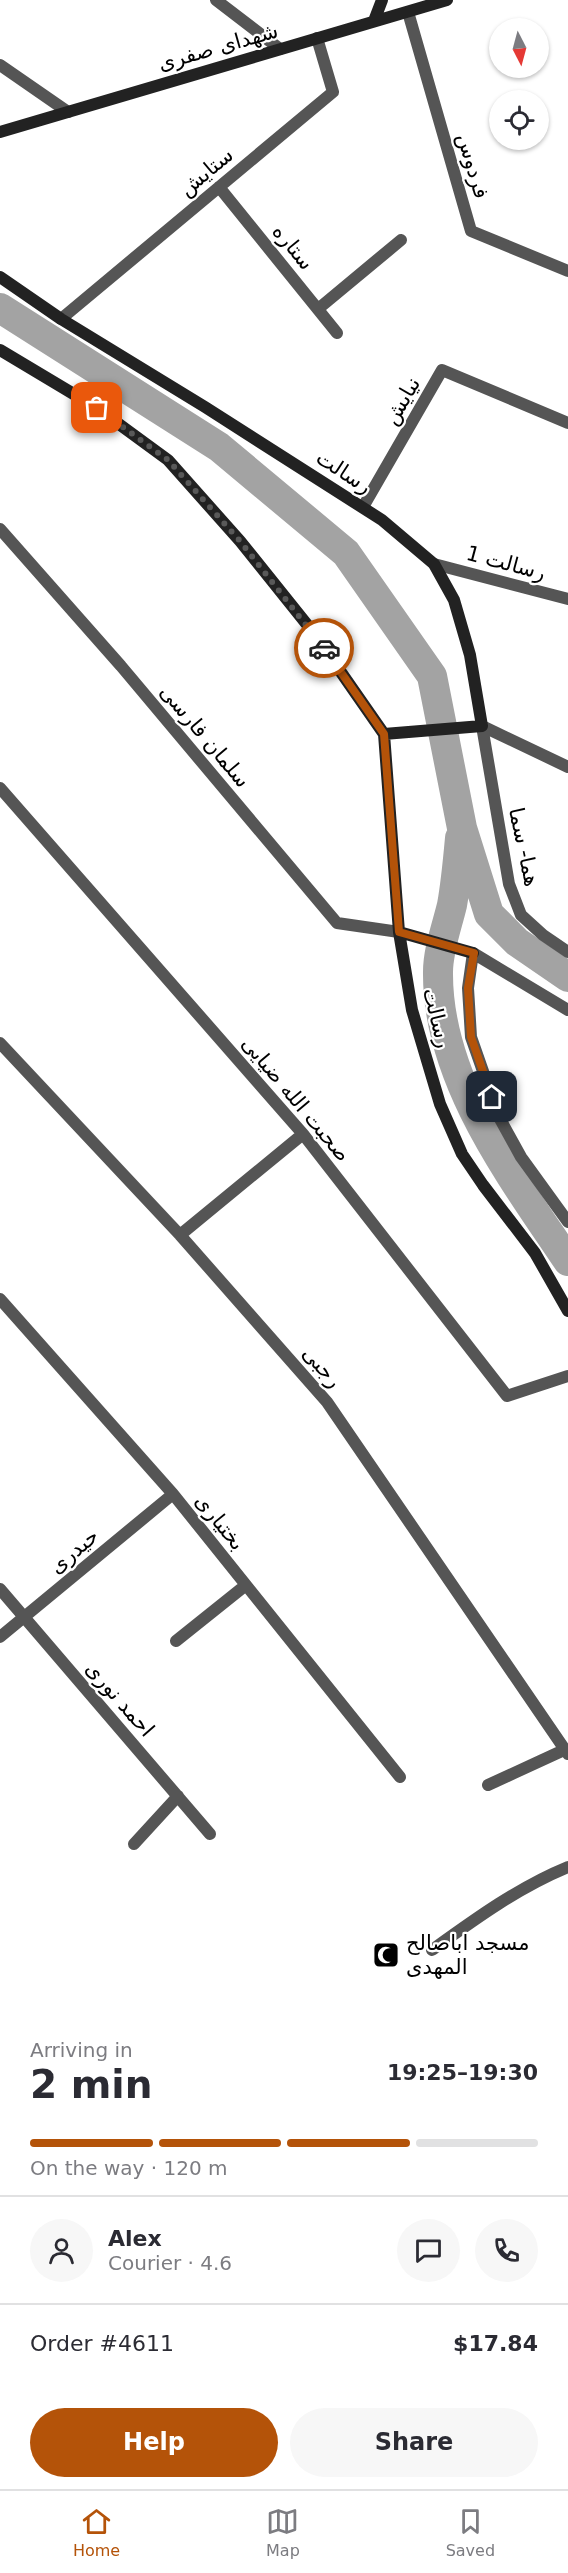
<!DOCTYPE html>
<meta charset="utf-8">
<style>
:root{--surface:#fff;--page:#f7f7f7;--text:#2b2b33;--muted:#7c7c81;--line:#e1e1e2;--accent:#b45309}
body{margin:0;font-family:"DejaVu Sans",Cairo,sans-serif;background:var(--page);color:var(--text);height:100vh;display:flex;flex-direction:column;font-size:22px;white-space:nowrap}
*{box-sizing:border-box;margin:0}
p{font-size:20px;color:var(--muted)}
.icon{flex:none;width:33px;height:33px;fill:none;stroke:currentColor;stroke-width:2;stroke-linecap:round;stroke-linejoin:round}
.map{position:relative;height:2021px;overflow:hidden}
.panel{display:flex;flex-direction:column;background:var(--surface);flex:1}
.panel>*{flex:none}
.needle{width:39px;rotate:174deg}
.controls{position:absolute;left:489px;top:18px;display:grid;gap:12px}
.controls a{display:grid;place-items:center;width:60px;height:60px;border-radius:50%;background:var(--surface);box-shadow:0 2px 4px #0004;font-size:30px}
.pin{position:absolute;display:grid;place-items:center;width:51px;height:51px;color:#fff;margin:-26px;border-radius:12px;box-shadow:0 3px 9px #0006}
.courier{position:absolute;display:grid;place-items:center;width:60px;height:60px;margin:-30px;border:4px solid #b45309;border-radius:50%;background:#fff;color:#222;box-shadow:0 2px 8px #0007}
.headline em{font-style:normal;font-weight:700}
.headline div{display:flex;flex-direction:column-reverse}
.headline{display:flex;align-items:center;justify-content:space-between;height:102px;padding:0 30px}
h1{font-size:39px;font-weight:700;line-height:45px}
.bar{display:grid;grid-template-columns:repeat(4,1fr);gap:9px 6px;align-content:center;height:72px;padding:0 30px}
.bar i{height:8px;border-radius:4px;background:var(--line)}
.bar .selected{background:var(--accent)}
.bar p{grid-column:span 4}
.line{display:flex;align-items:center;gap:15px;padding:0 30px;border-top:2px solid var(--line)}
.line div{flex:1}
.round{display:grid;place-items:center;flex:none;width:63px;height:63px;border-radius:32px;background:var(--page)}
.cta{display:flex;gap:12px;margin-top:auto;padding:12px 30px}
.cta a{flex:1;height:69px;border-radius:36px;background:var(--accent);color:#fff;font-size:24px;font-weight:700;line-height:69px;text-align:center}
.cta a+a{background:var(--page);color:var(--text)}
.tabs{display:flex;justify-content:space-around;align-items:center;height:84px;border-top:2px solid var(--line);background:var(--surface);font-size:16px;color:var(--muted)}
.tabs a{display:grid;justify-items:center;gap:3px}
.tabs .selected{color:var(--accent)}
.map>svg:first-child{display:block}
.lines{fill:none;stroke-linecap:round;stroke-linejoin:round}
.canal{stroke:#a3a3a3;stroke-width:30}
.street{stroke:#555;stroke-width:12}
.secondary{stroke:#222;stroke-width:12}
.done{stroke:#595959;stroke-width:6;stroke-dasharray:0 10.8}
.route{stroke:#b45309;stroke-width:8}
.labels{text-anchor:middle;stroke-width:4.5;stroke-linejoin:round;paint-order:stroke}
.street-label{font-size:21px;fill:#000;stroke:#fff}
.poi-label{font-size:21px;fill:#000;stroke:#fff;text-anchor:start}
</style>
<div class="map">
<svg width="568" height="2021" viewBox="0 0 568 2021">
<rect width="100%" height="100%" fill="#fff"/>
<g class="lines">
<!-- canal -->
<path class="canal" d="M0,308L219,447L346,553L432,676L462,828L489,914L517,942L568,977
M460,838C458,860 456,883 452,905C447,926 438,950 438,972C437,1079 511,1176 568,1261"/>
<!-- street -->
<path class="street" d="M216,0L280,49
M408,12L471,231L568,271
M0,65L68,112
M219,187L337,333
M318,309L401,240
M61,319L333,92L317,38
M363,507L442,370L568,423
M0,529L121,666L337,923L399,932
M434,564L568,599
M482,726L509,884L521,915L543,935L568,952
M482,726L568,767
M0,788L303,1134L507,1396L568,1376
M568,1010L473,953L468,988L471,1037L499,1117L521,1157L568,1222
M0,1043L180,1235L327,1402L568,1754
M180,1235L303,1134
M0,1299L173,1494L400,1777
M0,1589L210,1834
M0,1637L173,1494
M176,1641L246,1585
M488,1785L564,1750
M134,1844L178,1796
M432,1950C475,1919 519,1887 568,1867"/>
<!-- secondary -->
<path class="secondary" d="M374,21L382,0
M0,132L447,0
M0,277L61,319L205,407L382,520L434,564L454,600L470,655L482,726L384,734
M0,350L97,408L168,460L240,541L313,632L384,734L399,932L412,1010L440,1104L462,1154L483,1185L535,1253L568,1311
M399,932L473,953"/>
</g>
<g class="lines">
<!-- done -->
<path class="done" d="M97,408L168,460L240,541L324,648"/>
<!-- route -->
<path class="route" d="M324,648L384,734L399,932L474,953L468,988L471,1037L492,1097"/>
</g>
<!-- icons -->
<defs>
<symbol id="mosque-square" viewBox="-11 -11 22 22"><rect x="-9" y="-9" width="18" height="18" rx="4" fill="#000" stroke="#fff"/><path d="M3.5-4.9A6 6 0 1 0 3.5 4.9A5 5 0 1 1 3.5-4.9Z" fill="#fff"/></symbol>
</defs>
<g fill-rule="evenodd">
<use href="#mosque-square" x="371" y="1940" width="30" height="30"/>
</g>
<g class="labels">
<!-- street labels -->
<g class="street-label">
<text transform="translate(218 47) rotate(-16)" y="7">شهدای صفری</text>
<text transform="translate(473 166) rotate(74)" y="7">فردوس</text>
<text transform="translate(206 172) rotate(-40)" y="7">ستایش</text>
<text transform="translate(293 247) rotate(51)" y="7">ستاره</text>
<text transform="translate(402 401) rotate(-60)" y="7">نیایش</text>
<text transform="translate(344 472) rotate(33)" y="7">رسالت</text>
<text transform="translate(506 563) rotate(15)" y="7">رسالت 1</text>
<text transform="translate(205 736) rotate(50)" y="7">سلمان فارسی</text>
<text transform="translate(524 847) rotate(78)" y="7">هما- سما</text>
<text transform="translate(437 1018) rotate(76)" y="7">رسالت</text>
<text transform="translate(296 1099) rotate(50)" y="7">صحبت الله ضیایی</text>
<text transform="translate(322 1367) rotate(49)" y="7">رجبی</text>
<text transform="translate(220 1522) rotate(51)" y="7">بختیاری</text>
<text transform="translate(74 1551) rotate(-40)" y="7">حیدری</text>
<text transform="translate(120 1699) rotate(49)" y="7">احمد نوری</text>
</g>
<!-- poi labels -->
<g class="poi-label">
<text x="406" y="1950">مسجد اباصالح<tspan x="406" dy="24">المهدی</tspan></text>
</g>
</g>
</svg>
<div class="controls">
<a><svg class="needle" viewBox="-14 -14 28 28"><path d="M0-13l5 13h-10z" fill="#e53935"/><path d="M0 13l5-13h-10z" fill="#7c7c81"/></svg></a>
<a><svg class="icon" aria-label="locate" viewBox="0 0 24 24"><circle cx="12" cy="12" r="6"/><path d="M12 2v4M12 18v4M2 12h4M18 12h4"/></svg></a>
</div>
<div class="pin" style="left:97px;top:408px;background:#ea580c"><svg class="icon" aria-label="bag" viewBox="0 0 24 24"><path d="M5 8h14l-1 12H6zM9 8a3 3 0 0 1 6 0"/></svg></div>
<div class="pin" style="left:492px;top:1097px;background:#1f2937"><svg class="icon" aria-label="home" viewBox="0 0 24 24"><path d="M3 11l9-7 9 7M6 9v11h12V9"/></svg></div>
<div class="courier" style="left:324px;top:648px"><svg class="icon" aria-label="car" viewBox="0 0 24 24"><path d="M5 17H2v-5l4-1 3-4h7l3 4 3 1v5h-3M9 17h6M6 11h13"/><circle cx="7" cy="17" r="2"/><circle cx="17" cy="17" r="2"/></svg></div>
</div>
<section class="panel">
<div class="headline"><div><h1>2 min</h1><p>Arriving in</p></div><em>19:25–19:30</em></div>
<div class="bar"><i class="selected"></i><i class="selected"></i><i class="selected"></i><i></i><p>On the way · 120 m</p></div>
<div class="line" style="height:108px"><a class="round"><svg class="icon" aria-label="person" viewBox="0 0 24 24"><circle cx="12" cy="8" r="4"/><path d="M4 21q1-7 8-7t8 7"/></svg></a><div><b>Alex</b><p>Courier · 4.6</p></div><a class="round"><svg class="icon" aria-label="chat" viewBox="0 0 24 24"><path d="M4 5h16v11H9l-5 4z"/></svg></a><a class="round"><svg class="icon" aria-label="phone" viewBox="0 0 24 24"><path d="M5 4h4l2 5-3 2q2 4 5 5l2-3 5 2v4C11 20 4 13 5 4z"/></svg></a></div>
<div class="line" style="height:78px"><div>Order #4611</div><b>$17.84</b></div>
<div class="cta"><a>Help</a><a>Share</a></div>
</section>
<nav class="tabs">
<a class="selected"><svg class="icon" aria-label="home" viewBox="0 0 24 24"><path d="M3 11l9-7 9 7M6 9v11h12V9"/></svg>Home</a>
<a><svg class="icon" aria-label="map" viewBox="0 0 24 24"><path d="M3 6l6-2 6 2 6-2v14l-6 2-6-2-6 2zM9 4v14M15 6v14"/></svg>Map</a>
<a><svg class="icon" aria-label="saved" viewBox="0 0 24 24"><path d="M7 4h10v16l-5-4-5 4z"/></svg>Saved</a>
</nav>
